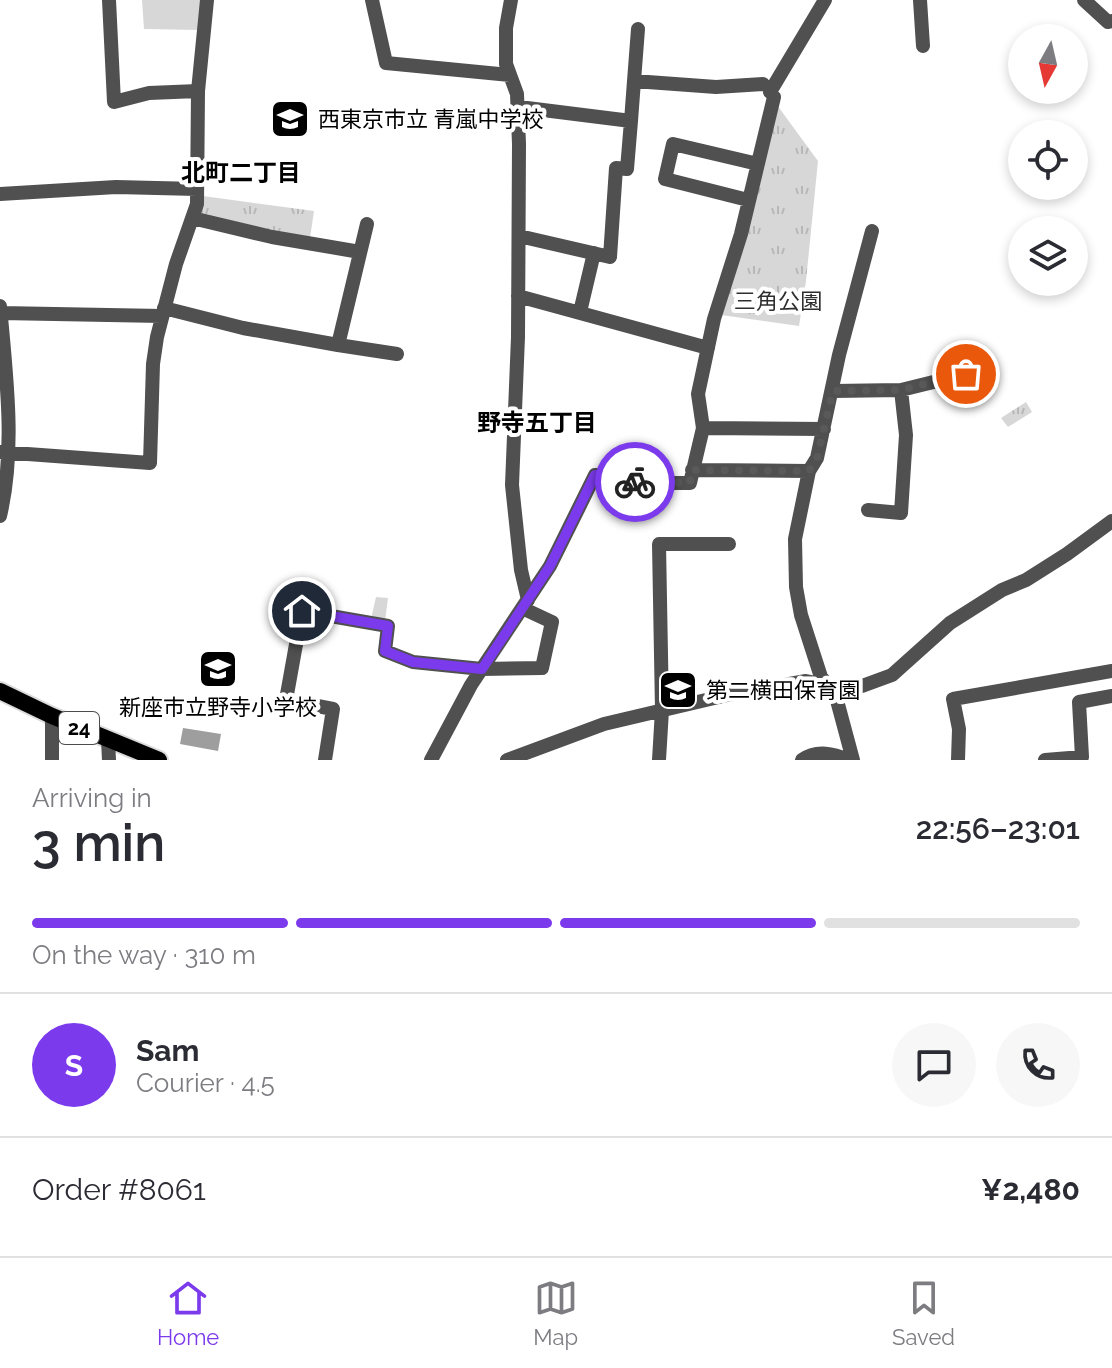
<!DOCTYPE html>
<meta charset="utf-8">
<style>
:root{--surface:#fff;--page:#f7f7f7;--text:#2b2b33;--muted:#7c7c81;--line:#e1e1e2;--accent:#7c3aed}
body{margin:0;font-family:Raleway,"Noto Sans JP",sans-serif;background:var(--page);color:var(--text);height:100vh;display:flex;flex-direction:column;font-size:30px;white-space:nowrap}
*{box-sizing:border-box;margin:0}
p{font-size:26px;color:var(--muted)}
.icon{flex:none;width:44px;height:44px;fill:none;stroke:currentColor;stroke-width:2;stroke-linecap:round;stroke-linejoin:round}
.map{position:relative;height:760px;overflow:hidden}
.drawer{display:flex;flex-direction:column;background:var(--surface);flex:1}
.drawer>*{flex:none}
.needle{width:52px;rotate:188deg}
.buttons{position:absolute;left:1008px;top:24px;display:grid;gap:16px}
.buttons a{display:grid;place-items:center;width:80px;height:80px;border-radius:50%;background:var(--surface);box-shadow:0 4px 12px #0003;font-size:40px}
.pin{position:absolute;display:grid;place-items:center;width:68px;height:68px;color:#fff;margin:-34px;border:4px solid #fff;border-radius:50%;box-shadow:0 2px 8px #0007}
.courier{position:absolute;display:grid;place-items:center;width:80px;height:80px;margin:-40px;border:6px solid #7c3aed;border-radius:50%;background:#fff;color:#222;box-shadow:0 2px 10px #0007}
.overview em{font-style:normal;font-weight:600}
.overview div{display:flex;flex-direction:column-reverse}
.overview{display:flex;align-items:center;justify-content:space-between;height:136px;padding:0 32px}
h1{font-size:52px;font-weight:600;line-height:60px}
.bar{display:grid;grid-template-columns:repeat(4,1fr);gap:12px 8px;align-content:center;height:96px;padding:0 32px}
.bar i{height:10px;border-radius:6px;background:var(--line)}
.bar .active{background:var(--accent)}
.bar p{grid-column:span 4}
.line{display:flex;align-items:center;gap:20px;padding:0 32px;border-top:2px solid var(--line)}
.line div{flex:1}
.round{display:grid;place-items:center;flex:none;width:84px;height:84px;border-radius:42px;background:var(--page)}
.menu{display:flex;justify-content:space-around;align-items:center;height:112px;border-top:2px solid var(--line);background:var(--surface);font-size:22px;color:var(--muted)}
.menu a{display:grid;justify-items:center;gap:4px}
.menu .active{color:var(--accent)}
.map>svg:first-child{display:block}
.park{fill:url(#park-tufts)}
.garden{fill:#d7d7d7}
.water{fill:#9e9e9e}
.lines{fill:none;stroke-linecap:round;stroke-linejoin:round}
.major-casing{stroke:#dbdbdb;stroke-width:20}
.minor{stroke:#505050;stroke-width:14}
.major{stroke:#000;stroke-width:16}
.done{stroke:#595959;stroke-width:8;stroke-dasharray:0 14.4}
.route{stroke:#7c3aed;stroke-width:10}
.labels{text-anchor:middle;stroke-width:8;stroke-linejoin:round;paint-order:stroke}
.shield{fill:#fff;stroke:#4c4c4c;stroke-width:2}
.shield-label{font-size:20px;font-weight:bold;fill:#000}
.poi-label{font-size:22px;fill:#000;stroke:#fff;text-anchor:start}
.park-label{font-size:22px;fill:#2e2e2e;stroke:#fff}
.neighbourhood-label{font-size:24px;font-weight:bold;fill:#000;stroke:#fff}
</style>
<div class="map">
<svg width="1112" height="760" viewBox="0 0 1112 760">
<defs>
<pattern id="park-tufts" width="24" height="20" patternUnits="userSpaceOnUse" patternTransform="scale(2)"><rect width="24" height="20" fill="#d7d7d7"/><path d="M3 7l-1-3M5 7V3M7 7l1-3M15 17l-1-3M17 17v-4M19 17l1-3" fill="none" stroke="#b7b7b7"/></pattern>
</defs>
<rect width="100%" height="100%" fill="#fff"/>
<!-- park -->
<path class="park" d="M777,105L818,161L806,281L799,326L721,315Z
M203,196L314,211L310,238L200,215Z
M1026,402L1032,412L1008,427L1001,418Z
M376,597L388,598L385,621L371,619Z"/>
<!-- garden -->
<path class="garden" d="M142,0H203L201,30L144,29Z"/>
<!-- water -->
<path class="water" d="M183,728L221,734L218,751L180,744Z"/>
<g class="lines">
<defs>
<path id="major" d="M0,691L52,716L159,760"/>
</defs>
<!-- major casing -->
<use href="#major" class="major-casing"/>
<!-- minor -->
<path class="minor" d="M109,0L114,102L149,93L198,91
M372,0L386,63L510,75
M511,0L506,28V64L517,94L519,144L518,337L512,485L521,570L528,600
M920,0L923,46
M1084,0L1108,22L1112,21
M634,81L638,29
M770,92L825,0
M519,107L631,121L634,81L716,87L763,84
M0,194L116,187L197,189
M748,200L665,179L673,144L758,164
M192,218L272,237L360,252
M519,236L610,257L616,168L627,169L631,121
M518,296L708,348
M0,306C6,374 16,449 0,516
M164,308L243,328L338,345L367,224
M580,312L594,253
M1,313L162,316
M338,345L397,354
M833,391L901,390L966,374
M703,428L824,429
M0,452L150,463L153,364L157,337L176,264L197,204L198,91L207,0
M692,470L809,471
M868,510L901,513L906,435L901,390
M52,716V760
M108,740L109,760
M325,760L333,709L286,700L302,611L388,626L385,651L413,662L482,669L542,668L552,622L522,608
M431,760L471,685L550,566L595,475L643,483H690L703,428L698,394L714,319L741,234L774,97
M507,760L604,724L727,695L806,681L842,688L862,686L892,675L950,623L1002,590L1026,580L1067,554L1112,521
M659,760L662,710L659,544H729
M802,760C817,749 834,754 849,760
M853,760L835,693L821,677L801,615L796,587L795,539L809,471L817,458L839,355L872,231
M958,760L959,729L953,699L1112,671
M1045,760L1082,757L1079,702L1112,696"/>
<!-- major -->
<use href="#major" class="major"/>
</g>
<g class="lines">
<!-- done -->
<path class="done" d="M635,482L690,483L692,470L809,471L817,458L833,391L901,390L966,374"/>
<!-- route -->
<path class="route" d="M302,611L388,626L385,651L413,662L482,669L550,566L595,475L635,482"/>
</g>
<!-- icons -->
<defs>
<symbol id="school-square" viewBox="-11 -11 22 22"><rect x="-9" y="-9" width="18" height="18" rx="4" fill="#000" stroke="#fff"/><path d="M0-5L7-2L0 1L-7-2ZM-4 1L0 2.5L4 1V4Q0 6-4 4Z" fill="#fff"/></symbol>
</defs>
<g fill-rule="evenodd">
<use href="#school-square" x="268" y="97" width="44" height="44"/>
<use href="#school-square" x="196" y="647" width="44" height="44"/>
<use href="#school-square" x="656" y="668" width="44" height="44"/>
</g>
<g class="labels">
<!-- shield labels -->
<rect class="shield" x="59" y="712" width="40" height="32" rx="6"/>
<g class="shield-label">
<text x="79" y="735">24</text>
</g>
<!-- poi labels -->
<g class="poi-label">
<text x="318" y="127">西東京市立 青嵐中学校</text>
<text x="706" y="698">第二横田保育園</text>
<text x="218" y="715" text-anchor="middle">新座市立野寺小学校</text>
</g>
<!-- park labels -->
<g class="park-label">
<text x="778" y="309">三角公園</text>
</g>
<!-- neighbourhood labels -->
<g class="neighbourhood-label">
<text x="241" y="181">北町二丁目</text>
<text x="537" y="431">野寺五丁目</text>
</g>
</g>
</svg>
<div class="buttons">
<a><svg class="needle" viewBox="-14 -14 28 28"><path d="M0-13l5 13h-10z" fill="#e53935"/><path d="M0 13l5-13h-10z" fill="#7c7c81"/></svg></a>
<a><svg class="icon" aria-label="locate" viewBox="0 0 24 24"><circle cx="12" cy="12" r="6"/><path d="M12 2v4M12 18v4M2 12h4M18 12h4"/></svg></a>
<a><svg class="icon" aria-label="layers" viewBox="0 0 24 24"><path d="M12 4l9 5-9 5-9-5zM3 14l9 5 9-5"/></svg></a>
</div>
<div class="pin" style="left:966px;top:374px;background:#ea580c"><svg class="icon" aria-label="bag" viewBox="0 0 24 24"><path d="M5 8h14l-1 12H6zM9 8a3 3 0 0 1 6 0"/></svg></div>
<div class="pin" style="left:302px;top:611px;background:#1f2937"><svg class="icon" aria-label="home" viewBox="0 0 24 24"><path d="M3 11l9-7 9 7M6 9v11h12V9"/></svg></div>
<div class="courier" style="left:635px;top:482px"><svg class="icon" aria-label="bike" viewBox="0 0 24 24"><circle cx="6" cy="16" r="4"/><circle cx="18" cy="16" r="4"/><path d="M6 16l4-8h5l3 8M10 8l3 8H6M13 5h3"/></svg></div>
</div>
<section class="drawer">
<div class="overview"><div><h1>3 min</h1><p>Arriving in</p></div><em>22:56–23:01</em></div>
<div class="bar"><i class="active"></i><i class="active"></i><i class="active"></i><i></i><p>On the way · 310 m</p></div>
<div class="line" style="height:144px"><b class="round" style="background:var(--accent);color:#fff">S</b><div><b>Sam</b><p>Courier · 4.5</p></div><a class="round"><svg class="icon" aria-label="chat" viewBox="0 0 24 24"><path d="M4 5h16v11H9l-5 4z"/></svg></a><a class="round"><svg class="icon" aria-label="phone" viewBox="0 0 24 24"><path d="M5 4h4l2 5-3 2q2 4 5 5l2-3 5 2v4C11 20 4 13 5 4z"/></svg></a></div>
<div class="line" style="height:104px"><div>Order #8061</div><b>¥2,480</b></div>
</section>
<nav class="menu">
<a class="active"><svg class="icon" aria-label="home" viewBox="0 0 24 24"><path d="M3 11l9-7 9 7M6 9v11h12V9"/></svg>Home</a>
<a><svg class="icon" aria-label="map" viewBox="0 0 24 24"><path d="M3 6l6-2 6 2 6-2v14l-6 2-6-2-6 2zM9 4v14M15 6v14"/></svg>Map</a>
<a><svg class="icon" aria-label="saved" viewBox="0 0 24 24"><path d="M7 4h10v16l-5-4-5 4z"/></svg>Saved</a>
</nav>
